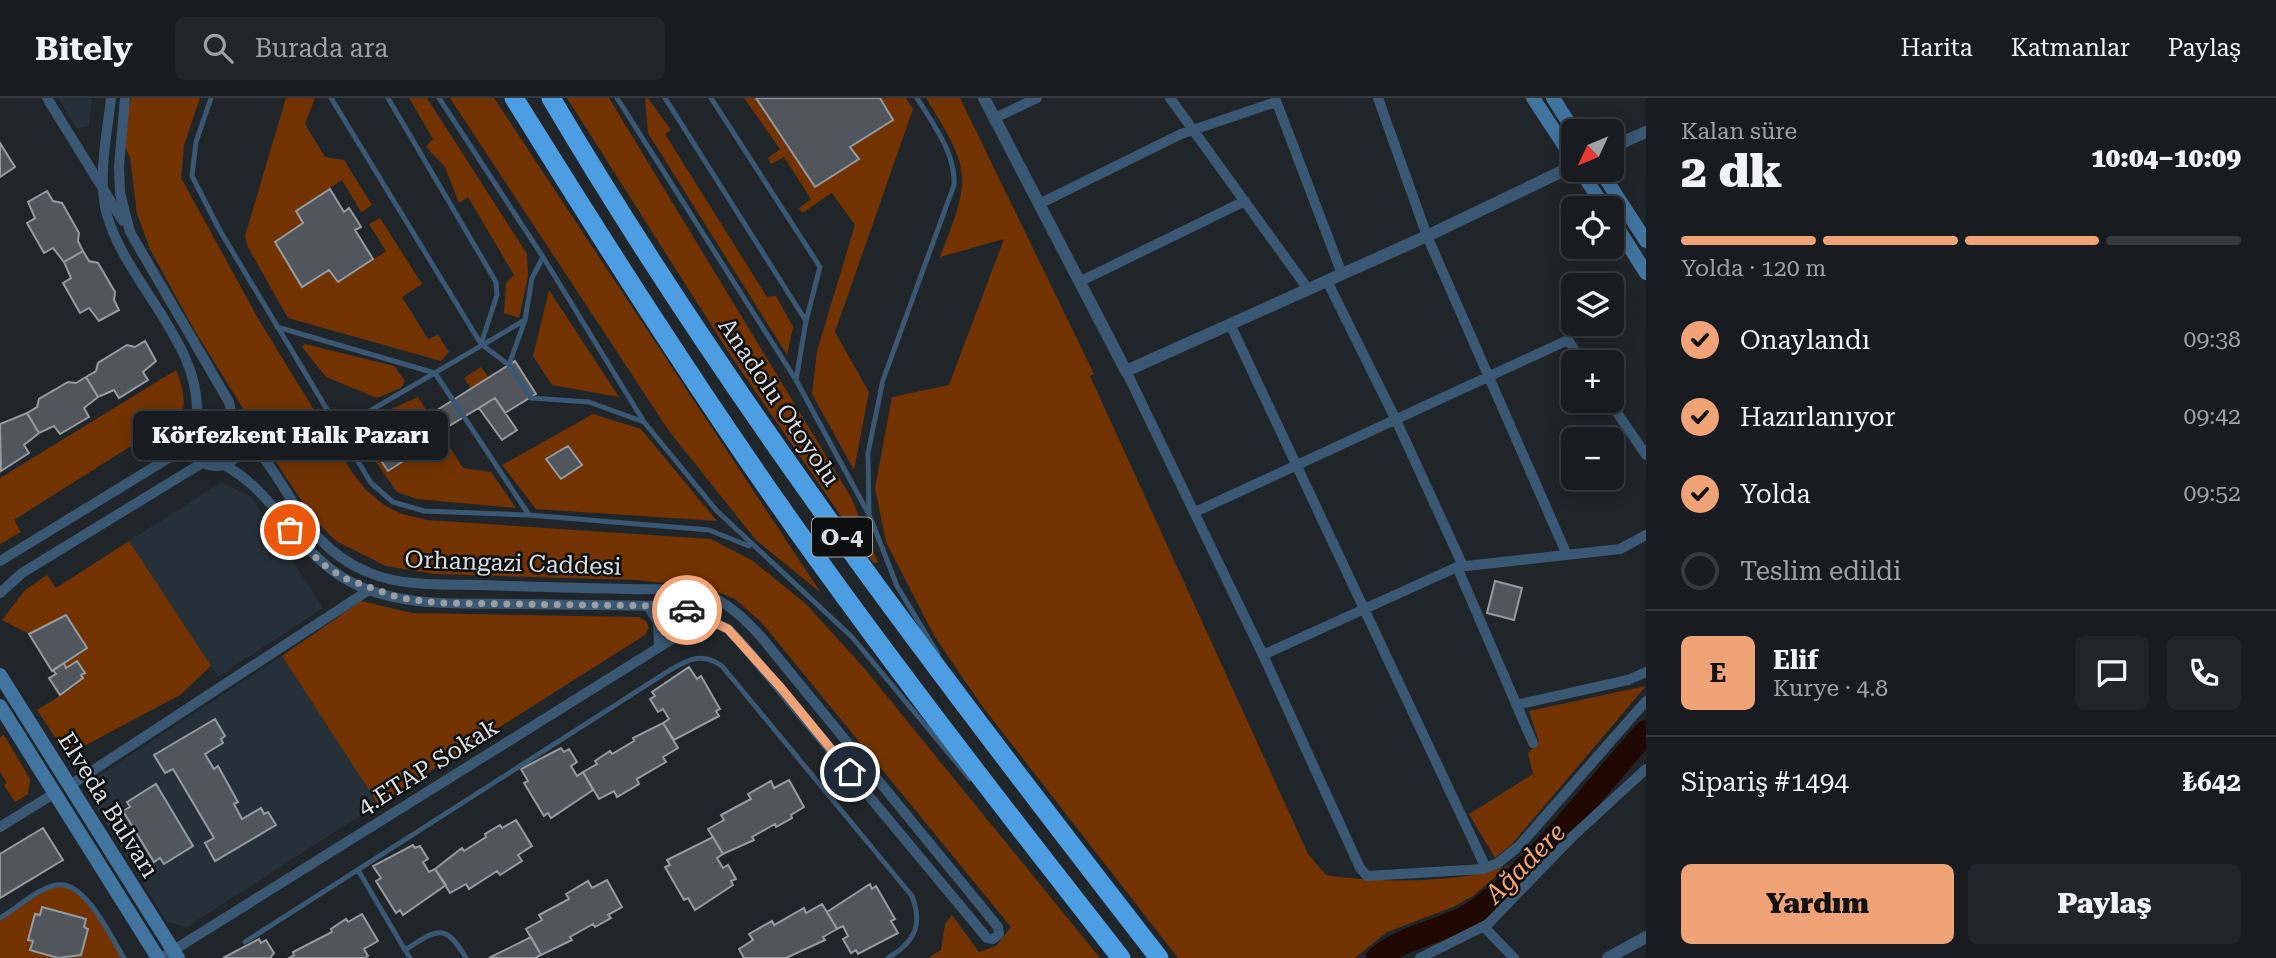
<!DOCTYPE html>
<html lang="tr">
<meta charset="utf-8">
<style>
:root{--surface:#181c20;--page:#212529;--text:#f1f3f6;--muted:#9fa1a5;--line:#363a3e;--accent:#efa377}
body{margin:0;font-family:"Roboto Serif",serif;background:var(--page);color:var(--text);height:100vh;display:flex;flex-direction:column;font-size:26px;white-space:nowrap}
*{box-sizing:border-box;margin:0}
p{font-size:23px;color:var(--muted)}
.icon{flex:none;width:38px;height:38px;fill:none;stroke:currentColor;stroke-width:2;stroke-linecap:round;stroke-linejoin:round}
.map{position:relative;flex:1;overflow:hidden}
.details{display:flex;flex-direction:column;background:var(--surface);width:630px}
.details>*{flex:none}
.needle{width:46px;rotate:226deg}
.fabs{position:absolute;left:1561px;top:21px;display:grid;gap:14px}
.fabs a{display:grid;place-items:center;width:63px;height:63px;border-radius:10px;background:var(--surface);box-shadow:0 4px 18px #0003,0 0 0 2px var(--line);font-size:35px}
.pin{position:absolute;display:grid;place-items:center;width:60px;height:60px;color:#fff;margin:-30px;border:4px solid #fff;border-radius:50%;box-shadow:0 2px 7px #0007}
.courier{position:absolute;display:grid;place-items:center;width:70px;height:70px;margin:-35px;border:5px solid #efa377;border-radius:50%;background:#fff;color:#222;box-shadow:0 2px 9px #0007}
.bubble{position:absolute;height:49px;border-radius:10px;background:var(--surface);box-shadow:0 4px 18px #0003,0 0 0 2px var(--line);font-size:23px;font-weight:800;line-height:49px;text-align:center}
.summary em{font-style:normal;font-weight:800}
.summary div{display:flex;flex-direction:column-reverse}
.summary{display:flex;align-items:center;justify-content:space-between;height:119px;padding:0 35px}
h1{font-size:46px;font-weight:800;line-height:52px}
.bar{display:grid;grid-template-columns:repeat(4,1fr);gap:10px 7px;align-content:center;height:84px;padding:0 35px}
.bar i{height:9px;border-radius:5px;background:var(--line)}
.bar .current{background:var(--accent)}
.bar p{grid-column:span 4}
.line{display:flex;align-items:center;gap:18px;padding:0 35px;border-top:2px solid var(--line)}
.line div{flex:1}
.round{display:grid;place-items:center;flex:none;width:74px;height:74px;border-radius:10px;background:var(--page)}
ol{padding:0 35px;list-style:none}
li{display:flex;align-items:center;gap:21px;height:77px}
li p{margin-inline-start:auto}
li .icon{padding:7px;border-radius:50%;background:var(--accent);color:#111;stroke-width:4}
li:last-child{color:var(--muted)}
li i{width:38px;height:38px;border:4px solid var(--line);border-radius:50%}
.cta{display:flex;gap:14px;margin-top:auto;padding:14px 35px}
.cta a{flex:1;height:80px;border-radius:10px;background:var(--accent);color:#111;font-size:28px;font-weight:800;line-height:80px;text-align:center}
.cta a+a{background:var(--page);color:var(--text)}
header{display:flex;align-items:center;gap:42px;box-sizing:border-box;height:98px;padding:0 35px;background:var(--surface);border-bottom:2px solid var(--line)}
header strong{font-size:33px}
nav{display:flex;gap:38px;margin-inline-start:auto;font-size:24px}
.search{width:490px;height:63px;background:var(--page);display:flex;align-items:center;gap:18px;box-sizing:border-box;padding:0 24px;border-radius:10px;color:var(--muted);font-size:26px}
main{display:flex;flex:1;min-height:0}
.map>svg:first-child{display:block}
.built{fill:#263038}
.green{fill:#723300}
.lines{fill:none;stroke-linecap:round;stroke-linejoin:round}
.river{stroke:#200700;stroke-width:24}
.building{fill:#50565c;stroke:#949ba1;stroke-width:2}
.service{stroke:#3a5873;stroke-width:5}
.minor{stroke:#3a5873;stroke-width:10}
.tertiary{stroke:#3a5873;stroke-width:12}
.secondary{stroke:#4274a0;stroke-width:14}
.motorway{stroke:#4d9de2;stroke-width:19}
.done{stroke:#9a9ea2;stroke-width:7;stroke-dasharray:0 12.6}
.route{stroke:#efa377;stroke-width:9}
.labels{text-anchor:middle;stroke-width:5;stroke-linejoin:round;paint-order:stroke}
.shield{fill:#0c0e10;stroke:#9da0a3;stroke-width:2}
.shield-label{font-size:23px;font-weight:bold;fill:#dbdfe2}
.street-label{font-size:24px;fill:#dbdfe2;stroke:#0c0e10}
.water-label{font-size:26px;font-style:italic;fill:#ffa56f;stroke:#0c0e10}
</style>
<header>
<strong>Bitely</strong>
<div class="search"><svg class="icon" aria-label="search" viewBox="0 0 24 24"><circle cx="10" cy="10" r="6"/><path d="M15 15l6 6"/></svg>Burada ara</div>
<nav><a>Harita</a><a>Katmanlar</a><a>Paylaş</a></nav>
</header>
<main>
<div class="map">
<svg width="1646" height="860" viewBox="0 0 1646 860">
<rect width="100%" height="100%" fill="#20252a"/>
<!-- built -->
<path class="built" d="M58,0H92L89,28L77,31Z
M222,384L251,399L323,510L218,579L129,443Z
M282,558L378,706L187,829L167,824L90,699L98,678Z"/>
<!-- green -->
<path class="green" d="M131,0H200L184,47L181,80L259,222L352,374L365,391L384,407L402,416L427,422L711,441L753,463L806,506L864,570L1100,860H928L941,852L945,826L952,817L979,854L996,848L1011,829L762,525L735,501L708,490L637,482L435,476L386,468L336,443L314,421L281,372L192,228L150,151L137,116L130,59L121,41Z
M286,0H315L305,26L325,59L344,62L372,107L361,114L342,82L296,113L303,125L275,144L302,188L329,172L339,184L386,153L369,126L380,120L422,186L402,199L428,241L438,237L449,254L441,263L288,220L248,149L245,138Z
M409,0H427L527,156L528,179L519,220L504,215L506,185L514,177L468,99L459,105L445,69L426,49L433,41Z
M450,0H494L821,495L756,442L669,333Z
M567,0H609L851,399L878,464L874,466L731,258Z
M645,0H648L671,32L665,36L767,199L776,198L793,229L787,257L648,35Z
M744,0H906L913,11L835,234L869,294L854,372L812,296L817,253L855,127L832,95L802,115L799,110L811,101L784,59L771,66L768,60L780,51Z
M926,0H960L1094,276L1090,278L1308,756L1326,777C1377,785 1461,786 1509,767L1473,798L1453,809L1387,834L1355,860H1178L982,608L935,539L886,444L875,390L892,299L949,287L1004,141L940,159C972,78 971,73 926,0Z
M549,192L619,299L552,287L533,258Z
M305,246L394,268L405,283L401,290L377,300L326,279L302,249Z
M481,269L489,280L471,291L464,280Z
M176,272C195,317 177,337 140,360L131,348L14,422L21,434L0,446V380Z
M418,299L463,370L491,374L516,410L417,401L397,394L351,329Z
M593,316L641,331L717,423L536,411L502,367Z
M129,443L211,568L180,597L67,657L37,612L74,589L84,575L77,563L66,570L64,565L87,549L66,517L29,536L2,522L24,493L47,477L56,490Z
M361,503L412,515L639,519L646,523L649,530L645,537L378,706L282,558Z
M1646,588L1512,746L1495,760L1469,716L1533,676L1528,655L1539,644L1529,613Z
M4,637L30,681L28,696L15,704L4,687L7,685L0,674V639Z
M65,787L84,798L124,860H0V820L48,790Z"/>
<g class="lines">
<!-- river -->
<path class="river" d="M1378,860C1408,835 1451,833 1482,809C1545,760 1593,692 1646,634"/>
</g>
<!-- building -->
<path class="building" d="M756,0H880L893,22L850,49L859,61L815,89Z
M0,45L15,69L0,79Z
M330,91L344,114L349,110L358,124L361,129L355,132L373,161L338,184L329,172L302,189L275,144L303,125L296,113Z
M47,93L53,103L62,105L79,135L78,143L83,153L64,164L53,150L44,155L27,125L35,120L28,104Z
M83,153L89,163L98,165L115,194L114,202L119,212L99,223L89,210L80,215L63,185L71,180L64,164Z
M145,243L156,263L143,274L148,282L119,300L114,292L98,299L86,279L96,273L98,265L127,247L135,249Z
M515,263L536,296L505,315L495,300L444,331L434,314Z
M86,279L98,299L84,310L89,319L60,336L54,328L39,335L27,315L37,309L39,301L68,284L76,285Z
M495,300L517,332L502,342L479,310Z
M27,315L39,335L24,347L29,355L1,373L0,326Z
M394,333L411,358L388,373L371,348Z
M568,348L582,367L561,381L546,361Z
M1495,483L1522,490L1514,522L1487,515Z
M66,517L87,550L52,573L29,536Z
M77,563L85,575L81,577L83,580L60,597L49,580L56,576L53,572L64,565L66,570Z
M689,569L697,581L701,578L720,611L716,613L719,618L674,642L663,625L669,621L663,611L658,614L650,601L655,598L652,594Z
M215,621L225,638L221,641L223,645L205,656L214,671L218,668L238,704L234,706L242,721L261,710L264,716L268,714L276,727L215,763L205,745L214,740L173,671L165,675L154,657Z
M663,625L678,650L663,659L666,664L637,681L639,686L617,699L614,693L599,701L583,674L597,666L595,663L610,653L612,656L634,643L633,640Z
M561,650L564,654L569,651L577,664L571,668L577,678L583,674L593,692L551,720L548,715L544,718L524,685L528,683L521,671Z
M789,682L804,709L791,717L792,720L776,729L775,726L752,739L754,742L723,756L708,731L724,722L721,717L751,701L748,696L771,683L774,690Z
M156,686L193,748L164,766L160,760L154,764L123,713L130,709L127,704Z
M516,722L532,748L518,757L522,763L500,777L497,773L469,791L466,786L450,795L435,771L462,750L464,753L486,739L485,736L500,727L502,730Z
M43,730L63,762L0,800V756Z
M713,739L723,756L717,760L723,770L728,767L736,781L731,783L733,787L695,812L688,800L684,802L665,769L670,767L667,762Z
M413,747L415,750L420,748L428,761L423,764L429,774L435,771L446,787L403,817L400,812L396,815L376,783L381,780L373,768Z
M607,782L622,809L608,817L611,820L595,829L593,826L570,839L572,842L541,857L526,831L542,822L539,817L569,801L566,796L588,783L592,790Z
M870,786L872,791L876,788L895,821L891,823L898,835L858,856L856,852L851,855L843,841L848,838L843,828L837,831L827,814Z
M822,806L837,831L823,839L825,842L786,860H744L739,851L753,842L749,836L772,823L774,827L804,810L806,815Z
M42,809L86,821L84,829L88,831L81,857L58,860L30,852L33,843L28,842L35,816L40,817Z
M362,816L378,843L364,851L368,858L365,860H289L294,857L293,854L332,834L331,831L346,821L348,824Z
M531,839L541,857L535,860H489Z
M259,841L261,845L266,842L274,855L270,860H223Z"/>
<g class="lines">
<!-- service -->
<path class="service" d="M211,0L196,44L192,78L219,131L371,385L393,404L424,413L529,417L709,432L749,448
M331,0L481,246L509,267
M388,0L496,184L497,197L481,246
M439,0L543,159L644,324L717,413L852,539L970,681
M617,0L796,282L867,413
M665,0L806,223
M711,0L820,169L806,223L796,282
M917,0C933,26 956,56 954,87L883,282L868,355L869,416L897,488L938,556
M543,159L532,180L525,222L509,267L531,300L589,304L644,324
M277,229L435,275L529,417
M339,331L525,222
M358,772L405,852
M0,820C17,810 38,790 57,787C85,782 111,839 124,860
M245,844L670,572C689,561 702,554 722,568L912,798C923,827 915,844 888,860
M410,860L405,852C437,832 444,823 466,860"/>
<!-- minor -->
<path class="minor" d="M47,0L123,123
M111,0C107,38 97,80 107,117C127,187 207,250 196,325
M125,0L119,68L120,95L130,134L229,304L233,323
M1170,0L1308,191
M1275,0L1342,176
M1378,0L1427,138L1567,457
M995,20L1037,0
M1039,106L1181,36L1276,4
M1327,183L1396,322L1463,468
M1079,184L1245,103
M1230,226L1486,770
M1126,273L1263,557L1360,770L1367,778L1483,771L1498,765L1519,748L1646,603
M1609,303L1646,357
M190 342a26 26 0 1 1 52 0a26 26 0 1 1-52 0Z
M224,367C274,393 294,449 342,479C394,511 461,505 519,506C569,507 618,507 668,508L710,522L728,531L745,549L987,840L993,841L999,836L998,829L762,540C746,522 727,503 703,496C680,489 654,492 629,491C580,490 530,489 481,487C445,486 404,489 370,475C297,446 293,382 243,338
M1195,414L1568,242L1583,264
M0,463L190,347
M1457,469L1533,645
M0,495L22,475L202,365
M648,508L658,524L659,549
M1263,557L1457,469L1620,451L1646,437
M1516,607L1628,582L1646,574
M69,688L369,492
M0,729L55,695
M1484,829L1514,860
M161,860L706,520L718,502
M1420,860L1488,826L1572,739L1646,671"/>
<!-- tertiary -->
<path class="tertiary" d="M984,0L1126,273L1427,138L1573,68
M1612,49L1646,34
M1608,860L1646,839"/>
<!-- secondary -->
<path class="secondary" d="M1533,0L1573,61
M1553,0L1574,33
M1580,72L1605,110
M1600,72L1646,143
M1612,121L1646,175
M0,577L178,860
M0,608L158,860"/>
<!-- motorway -->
<path class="motorway" d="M514,0C606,148 700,296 801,438C904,582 1012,721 1121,860
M551,0C729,302 944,583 1159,860"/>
</g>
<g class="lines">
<!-- done -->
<path class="done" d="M290,432L321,465L344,480L400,500L439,505L668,508L687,512"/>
<!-- route -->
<path class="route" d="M687,512L728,531L782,591L850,674"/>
</g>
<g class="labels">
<!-- shield labels -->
<rect class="shield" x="812" y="419.5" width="60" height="39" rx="5"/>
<g class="shield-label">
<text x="842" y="447">O-4</text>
</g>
<!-- street labels -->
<g class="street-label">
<text transform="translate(779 304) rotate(56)" y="8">Anadolu Otoyolu</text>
<text transform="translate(513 465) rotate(2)" y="8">Orhangazi Caddesi</text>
<text transform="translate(428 669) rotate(-32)" y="8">4.ETAP Sokak</text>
<text transform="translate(108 707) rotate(58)" y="8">Elveda Bulvarı</text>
</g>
<!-- water labels -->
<g class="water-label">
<text transform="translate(1525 765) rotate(-45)" y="9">Ağadere</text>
</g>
</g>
</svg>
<div class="fabs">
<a><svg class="needle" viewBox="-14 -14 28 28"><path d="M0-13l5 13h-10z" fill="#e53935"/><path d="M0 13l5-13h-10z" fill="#9fa1a5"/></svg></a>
<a><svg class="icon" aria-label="locate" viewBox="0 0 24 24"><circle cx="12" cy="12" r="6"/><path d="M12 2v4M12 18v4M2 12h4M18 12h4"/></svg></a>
<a><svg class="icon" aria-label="layers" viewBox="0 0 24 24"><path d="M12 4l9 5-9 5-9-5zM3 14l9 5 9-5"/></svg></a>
<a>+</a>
<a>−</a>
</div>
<div class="pin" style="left:290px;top:432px;background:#ea580c"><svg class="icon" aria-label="bag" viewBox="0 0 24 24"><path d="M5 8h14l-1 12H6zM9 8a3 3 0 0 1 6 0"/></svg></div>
<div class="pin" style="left:850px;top:674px;background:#1f2937"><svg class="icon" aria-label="home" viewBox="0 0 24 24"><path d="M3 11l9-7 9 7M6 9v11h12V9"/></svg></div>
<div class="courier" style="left:687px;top:512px"><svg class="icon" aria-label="car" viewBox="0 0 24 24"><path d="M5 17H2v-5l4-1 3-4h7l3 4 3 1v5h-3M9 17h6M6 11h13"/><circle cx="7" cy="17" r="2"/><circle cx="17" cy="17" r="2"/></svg></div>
<div class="bubble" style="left:133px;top:313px;width:315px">Körfezkent Halk Pazarı</div>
</div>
<section class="details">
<div class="summary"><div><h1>2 dk</h1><p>Kalan süre</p></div><em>10:04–10:09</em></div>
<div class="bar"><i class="current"></i><i class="current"></i><i class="current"></i><i></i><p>Yolda · 120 m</p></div>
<ol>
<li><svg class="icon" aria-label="check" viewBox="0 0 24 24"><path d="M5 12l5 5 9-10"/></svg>Onaylandı<p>09:38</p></li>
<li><svg class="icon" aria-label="check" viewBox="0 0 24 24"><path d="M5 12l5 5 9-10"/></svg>Hazırlanıyor<p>09:42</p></li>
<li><svg class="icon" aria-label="check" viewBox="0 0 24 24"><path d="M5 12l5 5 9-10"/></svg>Yolda<p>09:52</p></li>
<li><i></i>Teslim edildi</li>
</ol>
<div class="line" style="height:126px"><b class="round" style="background:var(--accent);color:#111">E</b><div><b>Elif</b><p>Kurye · 4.8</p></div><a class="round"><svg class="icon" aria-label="chat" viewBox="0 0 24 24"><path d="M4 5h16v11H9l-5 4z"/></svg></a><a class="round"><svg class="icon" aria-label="phone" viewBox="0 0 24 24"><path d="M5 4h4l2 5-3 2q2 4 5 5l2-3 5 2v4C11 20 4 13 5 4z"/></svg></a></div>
<div class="line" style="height:91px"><div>Sipariş #1494</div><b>₺642</b></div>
<div class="cta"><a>Yardım</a><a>Paylaş</a></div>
</section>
</main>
